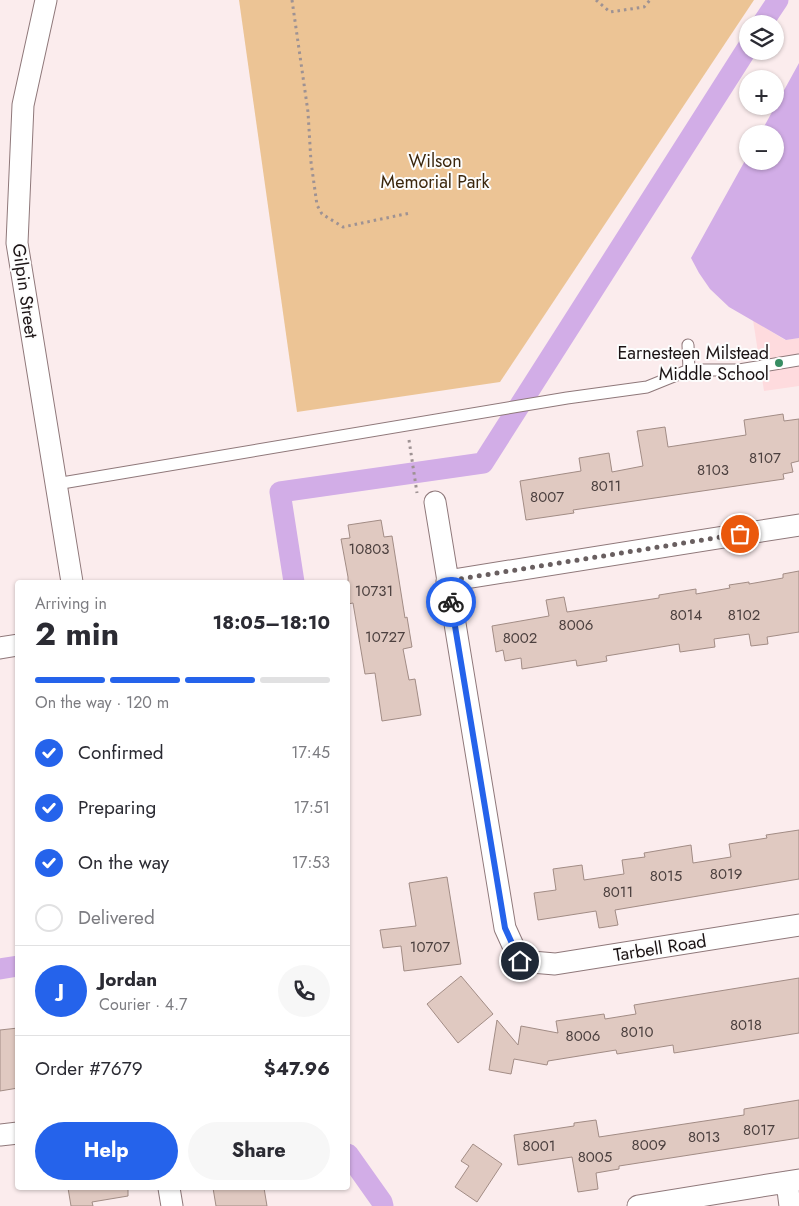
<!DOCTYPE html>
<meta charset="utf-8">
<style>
:root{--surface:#fff;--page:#f7f7f7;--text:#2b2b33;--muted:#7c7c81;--line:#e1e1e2;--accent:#2563eb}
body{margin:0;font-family:Jost,sans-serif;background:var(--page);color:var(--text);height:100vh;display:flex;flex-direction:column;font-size:19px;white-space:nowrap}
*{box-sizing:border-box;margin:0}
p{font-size:16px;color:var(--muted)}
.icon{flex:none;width:28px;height:28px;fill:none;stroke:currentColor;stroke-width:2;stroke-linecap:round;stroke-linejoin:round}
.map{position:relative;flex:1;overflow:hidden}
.panel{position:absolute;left:15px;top:580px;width:335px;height:610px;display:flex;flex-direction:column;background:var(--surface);border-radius:5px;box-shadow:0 1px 4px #0004}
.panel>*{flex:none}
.fabs{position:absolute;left:739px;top:15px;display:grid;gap:10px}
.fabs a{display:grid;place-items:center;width:45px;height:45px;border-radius:50%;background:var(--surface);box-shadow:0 1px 4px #0004;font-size:25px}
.pin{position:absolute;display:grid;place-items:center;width:42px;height:42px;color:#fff;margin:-21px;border:2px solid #fff;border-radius:50%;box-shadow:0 1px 5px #0007}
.courier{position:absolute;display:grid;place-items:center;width:50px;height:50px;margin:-25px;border:4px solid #2563eb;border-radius:50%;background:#fff;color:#222;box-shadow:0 1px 6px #0007}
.overview em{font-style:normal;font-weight:700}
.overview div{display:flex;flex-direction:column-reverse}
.overview{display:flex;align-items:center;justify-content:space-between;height:85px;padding:0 20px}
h1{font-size:32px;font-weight:700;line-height:38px}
.bar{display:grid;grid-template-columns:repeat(4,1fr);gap:8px 5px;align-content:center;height:60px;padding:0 20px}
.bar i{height:6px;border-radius:4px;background:var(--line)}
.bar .selected{background:var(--accent)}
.bar p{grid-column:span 4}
.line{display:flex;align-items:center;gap:12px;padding:0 20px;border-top:1px solid var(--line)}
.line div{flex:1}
.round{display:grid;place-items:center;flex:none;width:52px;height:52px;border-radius:26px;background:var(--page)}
ol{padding:0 20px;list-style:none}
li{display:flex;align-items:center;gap:15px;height:55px}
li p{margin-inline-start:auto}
li .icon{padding:5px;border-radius:50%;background:var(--accent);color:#fff;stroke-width:4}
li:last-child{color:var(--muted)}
li i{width:28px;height:28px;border:2px solid var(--line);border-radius:50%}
.primary-button{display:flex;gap:10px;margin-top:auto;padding:10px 20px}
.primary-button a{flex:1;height:58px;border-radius:30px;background:var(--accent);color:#fff;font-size:20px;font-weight:700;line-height:58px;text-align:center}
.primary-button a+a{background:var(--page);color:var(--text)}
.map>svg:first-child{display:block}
.built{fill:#fedbde}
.green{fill:#ecc495}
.water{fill:#d2ade7}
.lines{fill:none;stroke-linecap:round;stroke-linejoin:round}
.canal{stroke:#d2ade7;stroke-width:21}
.building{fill:#e0c9c1;stroke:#a28c85}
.service-casing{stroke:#8f787a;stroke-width:13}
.minor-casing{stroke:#8f787a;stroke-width:23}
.path{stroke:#9e9293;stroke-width:3;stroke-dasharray:2.5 4;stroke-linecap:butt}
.service{stroke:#fff;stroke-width:11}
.minor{stroke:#fff;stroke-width:21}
.done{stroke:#695f60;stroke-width:5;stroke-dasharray:0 9}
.route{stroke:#2563eb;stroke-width:6}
.poi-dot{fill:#368d62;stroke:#fdfdfd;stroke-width:2}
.labels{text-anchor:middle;stroke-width:4;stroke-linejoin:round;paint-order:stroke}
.number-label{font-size:15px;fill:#4c403f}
.park-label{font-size:18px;fill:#3b270e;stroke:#fdfdfd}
.street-label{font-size:18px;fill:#1b1314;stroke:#fdfdfd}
.poi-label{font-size:18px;fill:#1b1314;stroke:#fdfdfd;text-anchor:end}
</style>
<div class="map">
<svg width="799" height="1206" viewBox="0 0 799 1206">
<rect width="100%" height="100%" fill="#fbeced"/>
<!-- built -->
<path class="built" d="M753,320L785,340L799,338V386L764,391Z"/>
<!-- green -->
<path class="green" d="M239,0H754L500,382L297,412Z"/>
<!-- water -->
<path class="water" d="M799,63V338L786,340L729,307L710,289L699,273L691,258L747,157L748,161H775V134H760Z"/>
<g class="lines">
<!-- canal -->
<path class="canal" d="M762,24L778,0
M294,582L280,492L483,463L748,47
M0,969L18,966
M348,1154L382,1202L383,1206"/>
</g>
<!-- building -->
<path class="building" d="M783,414L784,421L799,419V461L791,463L793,472L783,474L784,479L573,510L574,513L526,520L520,481L581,471L579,458L609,453L612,472L643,466L637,431L665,427L668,447L746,435L744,420Z
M381,520L384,537L392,536L405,618L407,617L412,647L403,649L409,680L415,679L421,715L382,721L375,673L365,674L353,603L348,604V577L341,539L350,538L348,525Z
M799,571V632L767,637L768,644L751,646L749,634L714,639L715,647L680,652L679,644L606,656L607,661L577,666L576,660L522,669L521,658L505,661L503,650L496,652L492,626L549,616L546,600L564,597L567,612L659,598V595L696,589V594L730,588L729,585L749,582V584L783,578V574Z
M799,830V879L615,910L618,925L599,928L596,911L538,920L534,893L556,890L553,869L582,865L584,880L624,874L622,860L645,857L644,853L691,845L693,863L731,857L729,844L767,838L766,835Z
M447,877L461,964L404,971L401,946L383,948L380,930L416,926L409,883Z
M461,976L493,1014L458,1043L427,1004Z
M799,978V1033L674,1053L673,1045L617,1054L616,1050L548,1061L547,1065L514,1059L511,1074L489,1070L497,1020L518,1045L521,1026L558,1033L556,1021L604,1014L605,1019L636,1014L634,1005Z
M18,1028V1088L0,1091V1030Z
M799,1100V1138L619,1166V1169L596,1173L598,1189L578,1192L572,1157L518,1165L514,1135L574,1126V1123L596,1120L599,1137L744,1115V1109Z
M473,1144L502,1164L477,1202L455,1187L469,1166L461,1161Z
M68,1188H128V1196L92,1202L93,1206H71Z
M213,1188H264L267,1206H216Z"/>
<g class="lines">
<defs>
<path id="service" d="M689,370H739L799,360
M56,484L567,398L647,387L689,370L688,345"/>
<path id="minor" d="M46,0L23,105L17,243L72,582
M435,502L505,928L520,961L555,964L799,925
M447,581L799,525
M0,648L18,645
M0,1135L18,1133
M787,1182L790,1206
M169,1188L172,1206
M638,1206L799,1180"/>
</defs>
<!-- service casing -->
<use href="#service" class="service-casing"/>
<!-- minor casing -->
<use href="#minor" class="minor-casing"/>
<!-- path -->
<path class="path" d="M292,0L308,112L311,162L317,205L322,214L343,227L410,213
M596,0L610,12L644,7L650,0
M409,440L417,493"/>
<!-- service -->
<use href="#service" class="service"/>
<!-- minor -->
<use href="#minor" class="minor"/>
</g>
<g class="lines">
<!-- done -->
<path class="done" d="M451,602L447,581L740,534"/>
<!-- route -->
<path class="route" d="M451,602L505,928L520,961"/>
</g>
<!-- markers -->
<circle class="poi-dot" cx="779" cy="363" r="5"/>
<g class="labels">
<!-- number labels -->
<g class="number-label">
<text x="765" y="463">8107</text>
<text x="713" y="475">8103</text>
<text x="606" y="491">8011</text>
<text x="547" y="502">8007</text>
<text x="369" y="554">10803</text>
<text x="374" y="596">10731</text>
<text x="686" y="620">8014</text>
<text x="744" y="620">8102</text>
<text x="576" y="630">8006</text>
<text x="385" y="642">10727</text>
<text x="520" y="643">8002</text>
<text x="726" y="879">8019</text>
<text x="666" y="881">8015</text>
<text x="618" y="897">8011</text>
<text x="430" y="952">10707</text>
<text x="746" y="1030">8018</text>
<text x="637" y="1037">8010</text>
<text x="583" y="1041">8006</text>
<text x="759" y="1135">8017</text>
<text x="704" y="1142">8013</text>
<text x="649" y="1150">8009</text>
<text x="539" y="1151">8001</text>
<text x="595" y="1162">8005</text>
</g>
<!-- park labels -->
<g class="park-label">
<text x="435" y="167">Wilson<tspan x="435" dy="21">Memorial Park</tspan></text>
</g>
<!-- street labels -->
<g class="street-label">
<text transform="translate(25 291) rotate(82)" y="6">Gilpin Street</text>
<text transform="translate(660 948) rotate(-9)" y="6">Tarbell Road</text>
</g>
<!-- poi labels -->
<g class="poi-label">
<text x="769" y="359">Earnesteen Milstead<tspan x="769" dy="21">Middle School</tspan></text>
</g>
</g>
</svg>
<div class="fabs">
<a><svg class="icon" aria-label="layers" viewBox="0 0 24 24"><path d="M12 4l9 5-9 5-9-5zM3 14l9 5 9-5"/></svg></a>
<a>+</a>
<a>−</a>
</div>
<div class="pin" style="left:740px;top:534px;background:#ea580c"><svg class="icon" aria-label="bag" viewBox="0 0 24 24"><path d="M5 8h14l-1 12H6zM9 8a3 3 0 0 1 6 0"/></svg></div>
<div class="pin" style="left:520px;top:961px;background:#1f2937"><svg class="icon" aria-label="home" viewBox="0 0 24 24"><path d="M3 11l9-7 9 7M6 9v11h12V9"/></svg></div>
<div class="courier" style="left:451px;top:602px"><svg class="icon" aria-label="bike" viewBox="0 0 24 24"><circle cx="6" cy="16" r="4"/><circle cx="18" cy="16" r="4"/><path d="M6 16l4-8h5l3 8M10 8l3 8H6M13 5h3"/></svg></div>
<section class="panel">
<div class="overview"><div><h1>2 min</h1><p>Arriving in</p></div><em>18:05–18:10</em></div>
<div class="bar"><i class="selected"></i><i class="selected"></i><i class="selected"></i><i></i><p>On the way · 120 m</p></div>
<ol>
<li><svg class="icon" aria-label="check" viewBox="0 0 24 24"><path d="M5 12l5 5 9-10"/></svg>Confirmed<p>17:45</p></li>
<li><svg class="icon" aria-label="check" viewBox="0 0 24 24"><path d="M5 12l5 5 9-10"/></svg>Preparing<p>17:51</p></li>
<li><svg class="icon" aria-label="check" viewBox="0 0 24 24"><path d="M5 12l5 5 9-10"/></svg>On the way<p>17:53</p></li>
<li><i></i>Delivered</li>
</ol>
<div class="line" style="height:90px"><b class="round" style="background:var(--accent);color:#fff">J</b><div><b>Jordan</b><p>Courier · 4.7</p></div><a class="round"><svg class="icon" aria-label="phone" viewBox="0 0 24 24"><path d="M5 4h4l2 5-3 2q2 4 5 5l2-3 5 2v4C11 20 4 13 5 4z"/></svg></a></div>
<div class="line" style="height:65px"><div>Order #7679</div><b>$47.96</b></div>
<div class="primary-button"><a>Help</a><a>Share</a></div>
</section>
</div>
